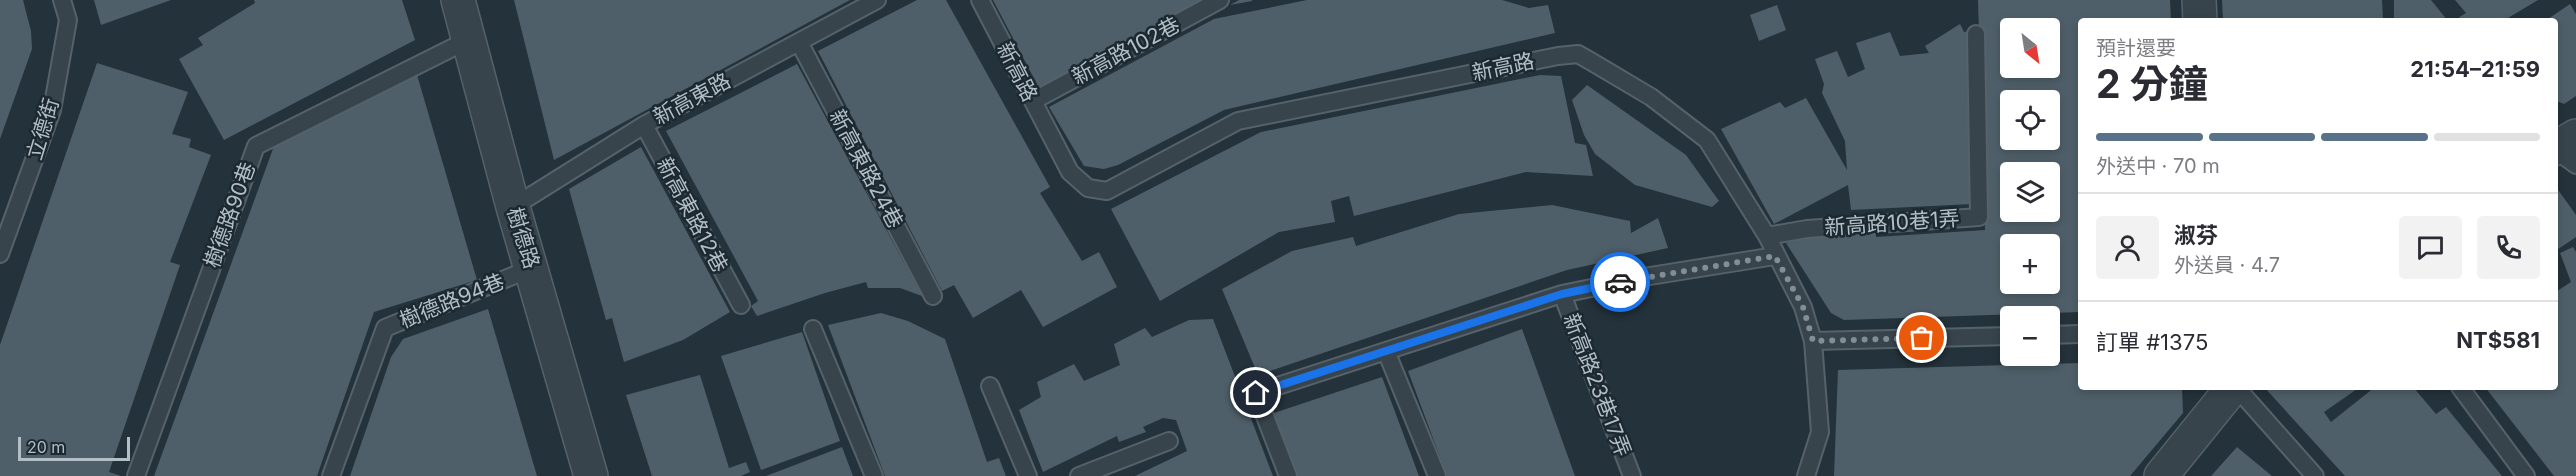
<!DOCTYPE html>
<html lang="zh-TW">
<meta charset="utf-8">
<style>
:root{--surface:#fff;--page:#f2f2f3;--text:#2b2b33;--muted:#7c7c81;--line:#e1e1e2;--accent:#577289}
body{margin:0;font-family:Inter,"Noto Sans TC",sans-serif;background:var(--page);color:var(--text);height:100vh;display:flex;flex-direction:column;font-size:22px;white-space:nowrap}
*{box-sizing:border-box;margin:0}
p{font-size:20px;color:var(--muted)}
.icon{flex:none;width:33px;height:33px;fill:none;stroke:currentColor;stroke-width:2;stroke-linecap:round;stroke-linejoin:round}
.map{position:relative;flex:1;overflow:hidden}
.panel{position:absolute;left:2078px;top:18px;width:480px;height:372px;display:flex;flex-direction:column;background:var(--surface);border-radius:6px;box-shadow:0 3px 9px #0003}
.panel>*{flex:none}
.needle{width:39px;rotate:150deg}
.fabs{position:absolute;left:2000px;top:18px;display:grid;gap:12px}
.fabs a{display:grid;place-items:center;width:60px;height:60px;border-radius:6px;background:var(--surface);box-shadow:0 3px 9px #0003;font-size:30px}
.scale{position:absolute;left:18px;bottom:15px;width:112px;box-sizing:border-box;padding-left:6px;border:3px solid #b3bfc7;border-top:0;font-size:16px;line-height:21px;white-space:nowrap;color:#b3bfc7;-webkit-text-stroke:4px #1d2931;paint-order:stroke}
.pin{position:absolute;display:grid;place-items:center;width:51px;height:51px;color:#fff;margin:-26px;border:3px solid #fff;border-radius:50%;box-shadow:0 2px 6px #0007}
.courier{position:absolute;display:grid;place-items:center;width:60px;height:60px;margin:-30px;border:4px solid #1a73e8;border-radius:50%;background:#fff;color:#222;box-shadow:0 2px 8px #0007}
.headline em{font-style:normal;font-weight:700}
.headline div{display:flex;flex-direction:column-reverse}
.headline{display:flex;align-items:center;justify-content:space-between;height:102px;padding:0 18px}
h1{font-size:39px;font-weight:700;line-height:45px}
.bar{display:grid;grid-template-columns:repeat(4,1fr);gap:9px 6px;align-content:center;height:72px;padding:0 18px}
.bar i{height:8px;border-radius:4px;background:var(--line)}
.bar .active{background:var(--accent)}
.bar p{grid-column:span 4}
.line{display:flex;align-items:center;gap:15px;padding:0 18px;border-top:2px solid var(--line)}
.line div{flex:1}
.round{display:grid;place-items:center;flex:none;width:63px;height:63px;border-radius:6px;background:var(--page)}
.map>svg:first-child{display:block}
.building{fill:#4f5f69;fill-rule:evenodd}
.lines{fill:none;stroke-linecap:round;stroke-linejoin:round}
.service-casing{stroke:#56626a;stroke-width:20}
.minor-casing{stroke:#56626a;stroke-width:36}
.tertiary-casing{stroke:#56626a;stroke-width:36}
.service{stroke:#38444c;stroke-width:16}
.minor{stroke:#38444c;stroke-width:33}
.tertiary{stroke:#38444c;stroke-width:33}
.done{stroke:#818e96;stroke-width:6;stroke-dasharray:0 10.8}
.route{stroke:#1a73e8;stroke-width:8}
.labels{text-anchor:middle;stroke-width:5;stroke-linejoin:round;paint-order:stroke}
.street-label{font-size:21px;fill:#b3bfc7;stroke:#1d2931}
</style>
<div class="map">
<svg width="2576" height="476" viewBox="0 0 2576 476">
<rect width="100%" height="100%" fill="#24323b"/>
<!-- building -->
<path class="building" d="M0,0H23L31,31L32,49L0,139Z
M94,0H171L101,25Z
M254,0H402L415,40L224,140L179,59L203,45L198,38L255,3Z
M514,0H850L554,160Z
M917,0H946L1050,187L1040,193L1082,261L1099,252L1117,287L1043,327L1021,290L973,318L954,285L942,291L818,51Z
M993,0H1202L1039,88Z
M1239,0H1252V1L1230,5Z
M1307,0H1502L1529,8L1548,5L1555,33L1224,110L1118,165L1104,169L1084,166L1049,107L1214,19Z
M1978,0H2170L2171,21H2080V312L1844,320L1831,313L1786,243L1810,236L1876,229V237L1985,230ZM2010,28H2049V68H2010ZM2010,100H2049V140H2010ZM2010,172H2049V212H2010ZM2010,244H2049V284H2010Z
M2222,0H2382L2383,21H2223Z
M2394,0H2431L2448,21H2394Z
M2455,0H2538L2503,21H2460L2458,18L2466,13Z
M2570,4L2576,14V96L2564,104L2554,100V21H2545Z
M1777,5L1786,30L1759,41L1750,15Z
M1960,24L1964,32L1972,30V204L1851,210L1848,185L1774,224L1721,129L1780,102L1785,108L1806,98L1847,170L1845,141L1822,93L1824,84L1815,59L1837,51L1848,77L1865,69L1856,43L1890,32L1900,56L1929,53L1925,46Z
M97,63L188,92L172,134L191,139L189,147L211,155L170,262L180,265L109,472L121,476H0V345Z
M797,64L922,296L900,288H868L866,282L825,293L757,316L751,306L758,301L666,131Z
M415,68L477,280L374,312L317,476H154L274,146Z
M1540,75L1561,76L1575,143L1586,145L1593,176L1526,172L1354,216L1349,196L1331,201L1335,222L1279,232L1160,301L1111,209L1261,132Z
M1587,85L1686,155L1719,201L1712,207L1635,185L1595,154L1584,135L1572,100Z
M641,147L730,312L683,340L624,362L612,318L606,320L569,189Z
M2556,187L2576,215V237L2554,252Z
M1552,205L1630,221L1631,233L1658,218L1668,248L1567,270L1258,375L1222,289L1292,251L1353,237L1356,246L1459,214Z
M2573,247L2576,252V476H2554L2485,387H2554V293L2571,282L2560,253Z
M488,309L537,476H350L391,357L403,339Z
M881,313L908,321L945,339L987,462L999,458L1006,476H885L828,325Z
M1213,319L1273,476H1135L1187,451L1176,420L1163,418L1143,427L1146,432L1119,442L1117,436L1043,472L1019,410L1041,397L1037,382L1074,364L1084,381L1120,365L1114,344L1145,328L1152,337L1189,320Z
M1522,329L1575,476H1447L1408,371Z
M802,332L840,441L761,470L721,356Z
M2080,363V387H2182L2183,413L2130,476H1834L1838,370Z
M700,375L729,468L746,462L750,472L741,476H652L626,395Z
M1382,377L1419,476H1295L1271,414Z
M2264,387H2360L2324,412L2331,422L2375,387H2413L2436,414L2446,407L2502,476H2345Z
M842,447L853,476H766Z
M2237,447L2272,476H2211Z"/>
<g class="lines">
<defs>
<path id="service" d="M980,0L1070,172L1088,188L1107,191L1238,121L1558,56L1578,54L1592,62L1651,97L1707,140L1767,236L1803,307L1813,341L1820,432L1806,476
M799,42L933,296
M1033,101L1220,0
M644,125L741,305
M2554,149L2576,165
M513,207L644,125L877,0
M1767,236L1807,229L1979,217L1976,34
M0,254L52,110L68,20L62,0
M1562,294L1632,476
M813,329L874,476
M2049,335L2080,334
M1813,341L2010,336
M1386,351L1437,476
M990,386L1028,476
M2236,387L2315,476
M2460,387L2526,476
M136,476L256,146L470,39
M331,476L385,328L532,268
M1079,476L1169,441
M1288,476L1256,393L1562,294L1650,276L1775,256"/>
<path id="minor" d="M2199,0L2200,21
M2554,149L2576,136
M2161,476L2233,387"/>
<path id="tertiary" d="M458,0L513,207L591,476"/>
</defs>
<!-- service casing -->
<use href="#service" class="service-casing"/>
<!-- minor casing -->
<use href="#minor" class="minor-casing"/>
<!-- tertiary casing -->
<use href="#tertiary" class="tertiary-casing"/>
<!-- service -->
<use href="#service" class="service"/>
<!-- minor -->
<use href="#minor" class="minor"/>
<!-- tertiary -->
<use href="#tertiary" class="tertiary"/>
</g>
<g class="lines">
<!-- done -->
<path class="done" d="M1620,282L1775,256L1803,307L1813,341L1922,338"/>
<!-- route -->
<path class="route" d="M1256,393L1562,294L1620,282"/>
</g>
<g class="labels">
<!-- street labels -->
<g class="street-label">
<text transform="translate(1126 51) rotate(-28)" y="7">新高路102巷</text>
<text transform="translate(1503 67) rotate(-12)" y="7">新高路</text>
<text transform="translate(1017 72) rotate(63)" y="7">新高路</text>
<text transform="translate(692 99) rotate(-28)" y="7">新高東路</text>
<text transform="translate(43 129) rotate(-73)" y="7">立德街</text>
<text transform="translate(866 169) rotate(62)" y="7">新高東路24巷</text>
<text transform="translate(230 215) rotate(-70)" y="7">樹德路90巷</text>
<text transform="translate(692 215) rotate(62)" y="7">新高東路12巷</text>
<text transform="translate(1892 223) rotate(-4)" y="7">新高路10巷1弄</text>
<text transform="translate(523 238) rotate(73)" y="7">樹德路</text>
<text transform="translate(452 301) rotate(-22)" y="7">樹德路94巷</text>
<text transform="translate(1597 385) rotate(69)" y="7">新高路23巷17弄</text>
</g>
</g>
</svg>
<div class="fabs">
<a><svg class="needle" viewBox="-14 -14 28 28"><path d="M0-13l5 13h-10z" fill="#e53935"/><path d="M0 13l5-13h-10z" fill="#7c7c81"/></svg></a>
<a><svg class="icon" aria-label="locate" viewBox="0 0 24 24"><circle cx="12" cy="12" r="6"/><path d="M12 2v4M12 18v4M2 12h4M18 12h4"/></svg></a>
<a><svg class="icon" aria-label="layers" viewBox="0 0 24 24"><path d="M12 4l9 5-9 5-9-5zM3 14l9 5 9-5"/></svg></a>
<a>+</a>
<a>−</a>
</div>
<div class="scale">20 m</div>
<div class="pin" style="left:1922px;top:338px;background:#ea580c"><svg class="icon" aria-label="bag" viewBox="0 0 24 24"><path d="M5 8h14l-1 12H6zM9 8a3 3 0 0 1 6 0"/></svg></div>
<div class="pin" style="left:1256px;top:393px;background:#1f2937"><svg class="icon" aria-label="home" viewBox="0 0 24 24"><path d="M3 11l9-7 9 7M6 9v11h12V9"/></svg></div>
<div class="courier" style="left:1620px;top:282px"><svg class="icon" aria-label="car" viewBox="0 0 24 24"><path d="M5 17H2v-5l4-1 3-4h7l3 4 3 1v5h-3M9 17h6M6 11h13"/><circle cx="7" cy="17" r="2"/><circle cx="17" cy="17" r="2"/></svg></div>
<section class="panel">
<div class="headline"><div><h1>2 分鐘</h1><p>預計還要</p></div><em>21:54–21:59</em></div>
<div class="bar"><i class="active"></i><i class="active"></i><i class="active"></i><i></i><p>外送中 · 70 m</p></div>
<div class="line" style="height:108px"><a class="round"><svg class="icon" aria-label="person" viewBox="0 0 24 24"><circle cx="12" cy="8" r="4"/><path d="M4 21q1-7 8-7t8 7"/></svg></a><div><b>淑芬</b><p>外送員 · 4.7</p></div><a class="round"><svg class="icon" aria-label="chat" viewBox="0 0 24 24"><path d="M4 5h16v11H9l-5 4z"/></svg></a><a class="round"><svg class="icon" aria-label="phone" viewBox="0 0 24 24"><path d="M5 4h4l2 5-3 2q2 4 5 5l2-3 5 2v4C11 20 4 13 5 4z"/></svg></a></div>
<div class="line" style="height:78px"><div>訂單 #1375</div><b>NT$581</b></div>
</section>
</div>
